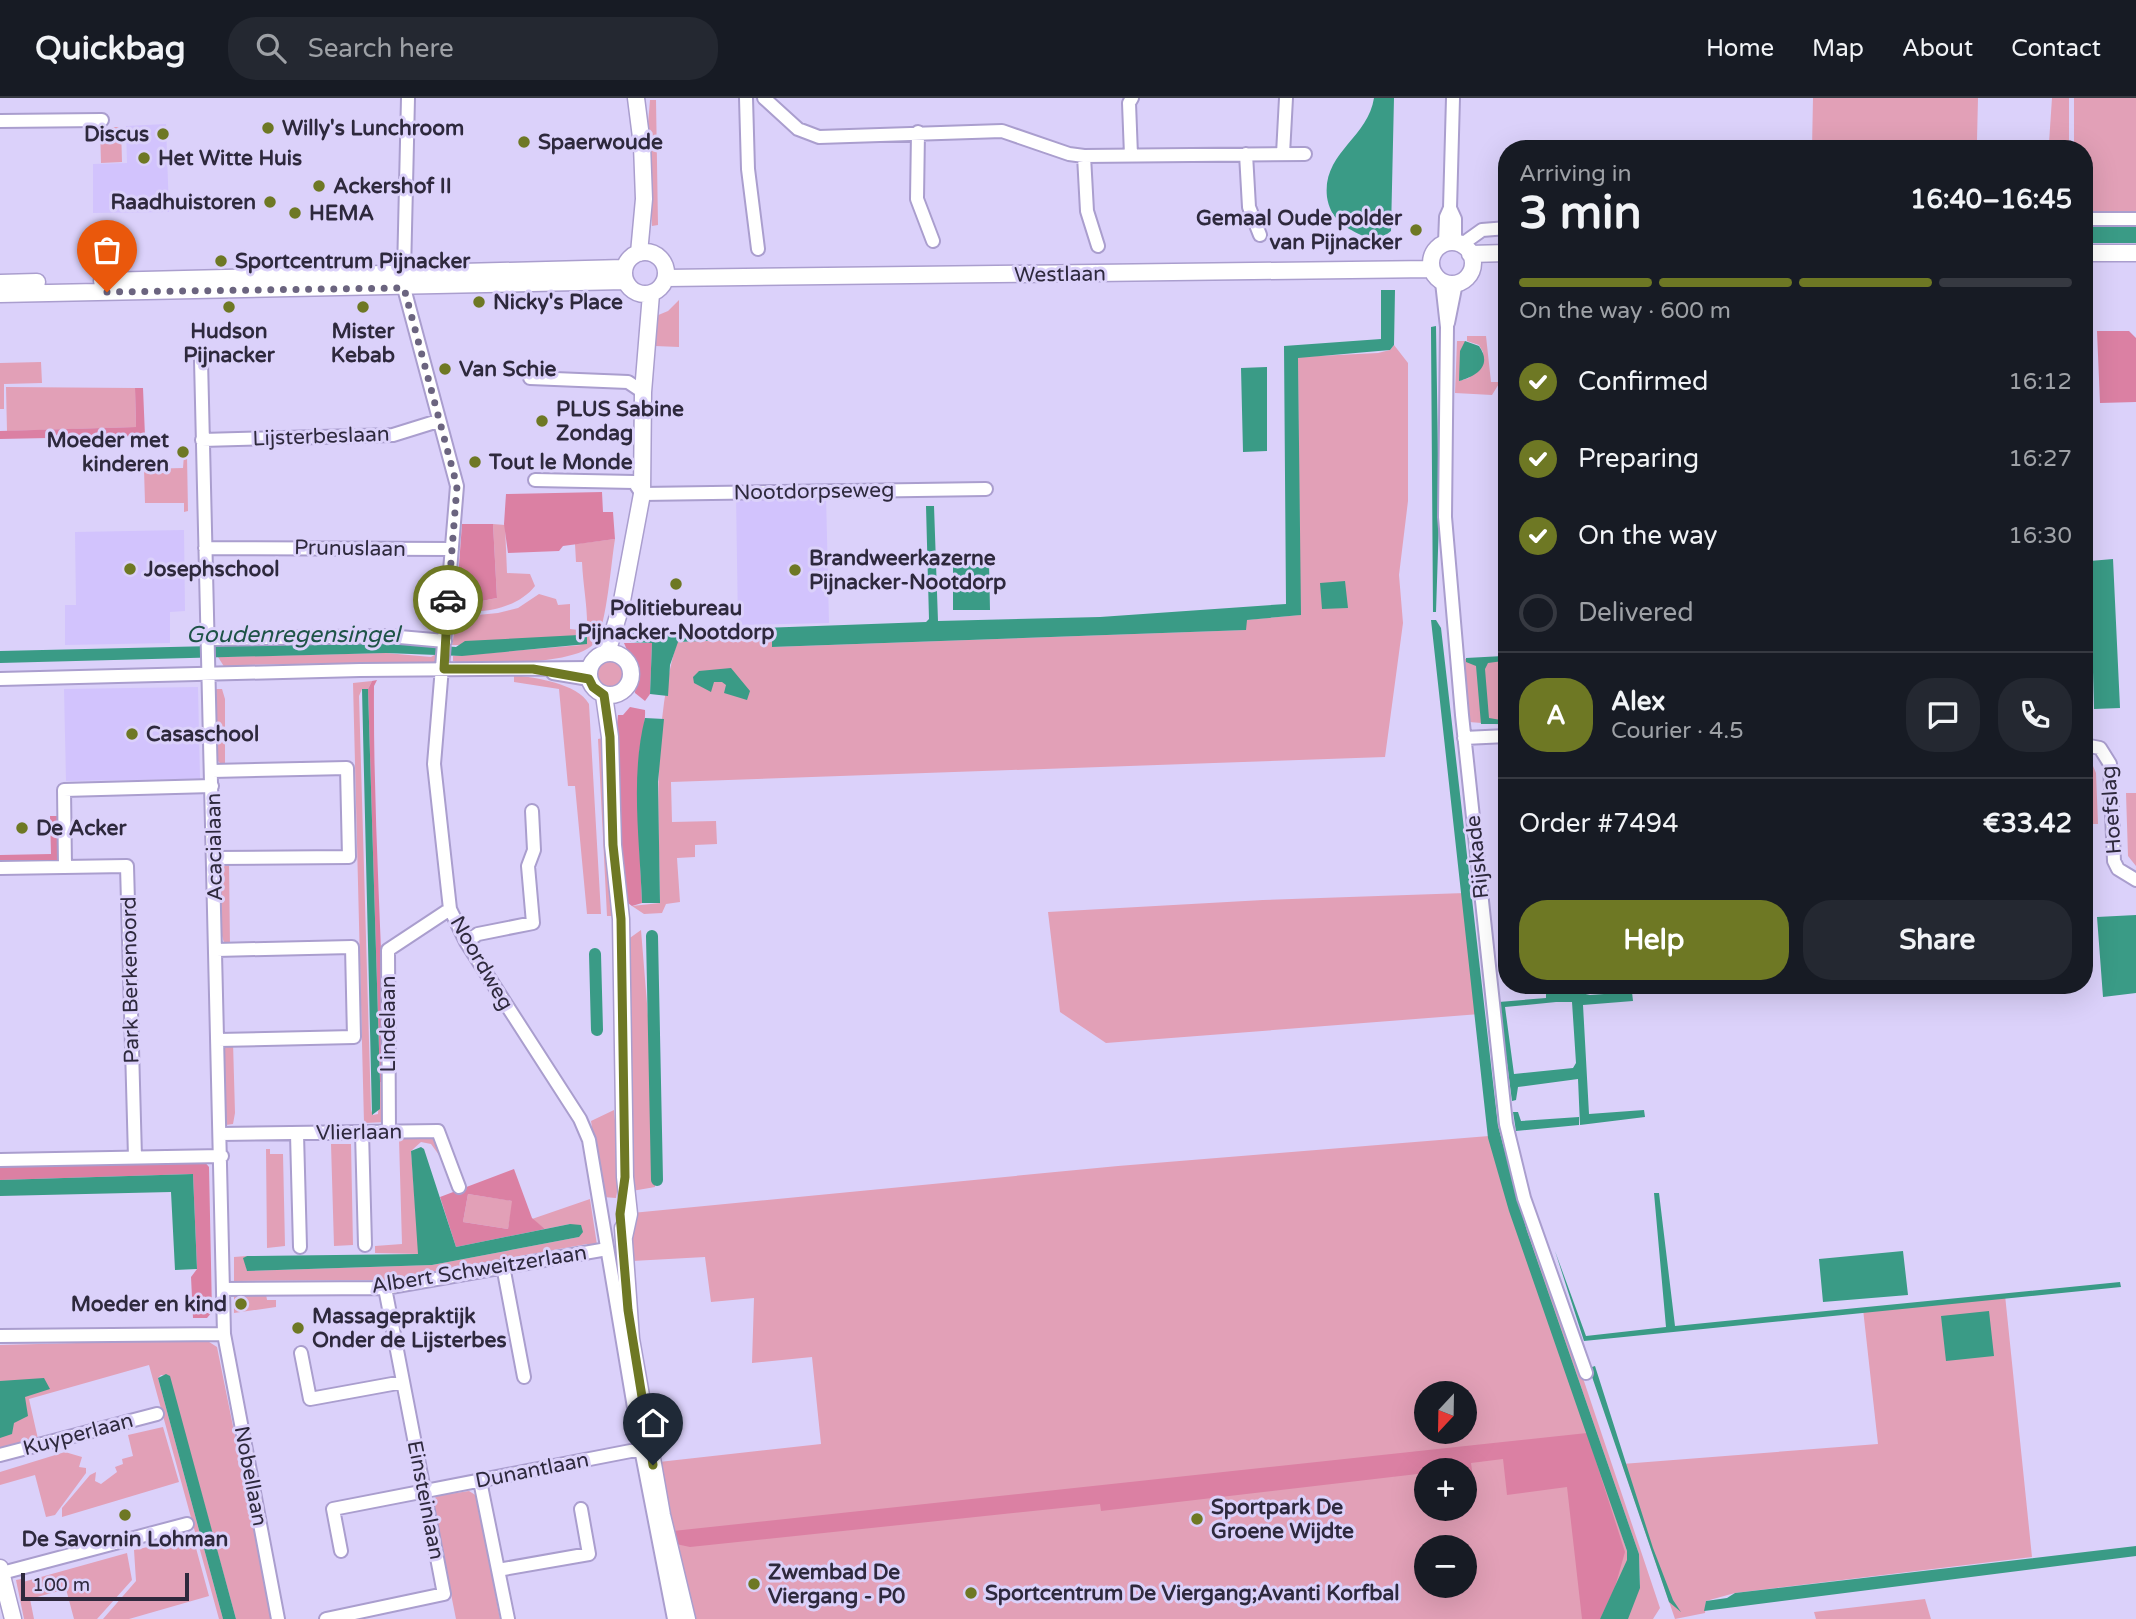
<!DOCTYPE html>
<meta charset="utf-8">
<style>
:root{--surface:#171b24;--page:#242831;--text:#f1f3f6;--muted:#9ea1a6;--line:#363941;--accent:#6e7824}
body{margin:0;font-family:"Varela Round",sans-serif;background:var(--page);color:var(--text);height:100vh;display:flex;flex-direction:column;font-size:26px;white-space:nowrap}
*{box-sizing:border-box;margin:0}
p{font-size:23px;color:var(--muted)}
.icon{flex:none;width:38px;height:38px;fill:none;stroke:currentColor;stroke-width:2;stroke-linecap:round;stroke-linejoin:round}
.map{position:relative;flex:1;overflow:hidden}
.side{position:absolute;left:1498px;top:42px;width:595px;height:854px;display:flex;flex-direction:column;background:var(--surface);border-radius:28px;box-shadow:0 7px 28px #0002}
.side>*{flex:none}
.needle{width:46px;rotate:202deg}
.tools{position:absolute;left:1414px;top:1283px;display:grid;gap:14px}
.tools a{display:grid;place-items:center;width:63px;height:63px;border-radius:50%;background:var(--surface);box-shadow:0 7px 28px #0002;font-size:35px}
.scale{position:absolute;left:21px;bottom:18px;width:168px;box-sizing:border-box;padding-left:7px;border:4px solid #2e293d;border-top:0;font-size:19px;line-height:24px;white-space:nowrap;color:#2e293d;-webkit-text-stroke:5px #dbd1fa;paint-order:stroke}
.pin{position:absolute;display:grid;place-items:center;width:60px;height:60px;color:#fff;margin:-72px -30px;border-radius:50% 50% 50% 0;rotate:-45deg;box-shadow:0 0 7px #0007}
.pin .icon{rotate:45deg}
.courier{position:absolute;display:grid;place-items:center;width:70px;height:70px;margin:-35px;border:5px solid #6e7824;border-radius:50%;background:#fff;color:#222;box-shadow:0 2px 9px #0007}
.head em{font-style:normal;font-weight:700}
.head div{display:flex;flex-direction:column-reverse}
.head{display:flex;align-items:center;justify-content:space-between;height:119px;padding:0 21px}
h1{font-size:46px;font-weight:700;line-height:52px}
.bar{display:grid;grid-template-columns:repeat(4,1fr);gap:10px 7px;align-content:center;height:84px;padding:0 21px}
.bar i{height:9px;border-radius:5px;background:var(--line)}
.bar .active{background:var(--accent)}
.bar p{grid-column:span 4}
.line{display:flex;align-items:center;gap:18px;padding:0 21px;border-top:2px solid var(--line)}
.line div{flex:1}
.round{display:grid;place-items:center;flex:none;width:74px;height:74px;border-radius:28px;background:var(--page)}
ol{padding:0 21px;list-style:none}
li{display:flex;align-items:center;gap:21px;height:77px}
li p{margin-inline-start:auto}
li .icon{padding:7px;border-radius:50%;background:var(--accent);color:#fff;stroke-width:4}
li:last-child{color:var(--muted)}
li i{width:38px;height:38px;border:4px solid var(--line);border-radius:50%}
.cta{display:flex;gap:14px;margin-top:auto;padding:14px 21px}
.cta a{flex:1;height:80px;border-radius:28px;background:var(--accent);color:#fff;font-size:28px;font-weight:700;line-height:80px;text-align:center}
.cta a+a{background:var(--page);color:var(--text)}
header{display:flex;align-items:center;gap:42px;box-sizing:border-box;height:98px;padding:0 35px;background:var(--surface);border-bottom:2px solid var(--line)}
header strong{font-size:33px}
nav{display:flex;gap:38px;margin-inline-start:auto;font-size:24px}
.search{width:490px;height:63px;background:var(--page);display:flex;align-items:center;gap:18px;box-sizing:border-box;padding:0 24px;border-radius:28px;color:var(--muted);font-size:26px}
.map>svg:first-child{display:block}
.built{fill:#d2c3fd}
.green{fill:#e2a0b7;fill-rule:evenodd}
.forest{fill:#db80a3;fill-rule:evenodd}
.water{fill:#3a9b86;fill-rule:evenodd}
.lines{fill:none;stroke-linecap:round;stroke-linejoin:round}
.canal{stroke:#3a9b86;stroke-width:12}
.street-casing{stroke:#aa9ece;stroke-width:16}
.secondary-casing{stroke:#aa9ece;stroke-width:19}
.street{stroke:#fff;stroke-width:12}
.secondary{stroke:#fff;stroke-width:16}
.done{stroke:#6b647f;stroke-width:7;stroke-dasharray:0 12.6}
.route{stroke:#6e7824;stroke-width:9}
.poi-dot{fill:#6e7824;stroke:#dbd1fa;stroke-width:2.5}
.labels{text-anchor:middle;stroke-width:6;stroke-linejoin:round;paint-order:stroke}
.poi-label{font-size:21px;font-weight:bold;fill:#2e293d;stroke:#dbd1fa;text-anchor:start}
.street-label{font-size:21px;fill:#2e293d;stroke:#dbd1fa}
.water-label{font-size:23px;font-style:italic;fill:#1e5347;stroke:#dbd1fa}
</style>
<header>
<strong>Quickbag</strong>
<div class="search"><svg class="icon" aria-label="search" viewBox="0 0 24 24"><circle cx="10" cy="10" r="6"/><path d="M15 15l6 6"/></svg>Search here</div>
<nav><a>Home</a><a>Map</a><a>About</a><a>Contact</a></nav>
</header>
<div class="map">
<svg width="2136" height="1521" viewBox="0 0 2136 1521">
<rect width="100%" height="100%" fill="#dbd1fa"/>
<!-- built -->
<path class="built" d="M166,26L169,114L93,115V66L127,65L126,28Z
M736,396H826L829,525L738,527Z
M184,432L185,513L170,514V545L65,547V507H76L75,434Z
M198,589L200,681L66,683L64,591Z"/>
<!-- green -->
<path class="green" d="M1813,0H1978L1977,42L2049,45L2052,0H2069V47L2074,46V0H2136V114H2084V51H1812Z
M650,2H656L658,127L652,128L648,26Z
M100,29H121L122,64L101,65Z
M679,202V249L655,248L656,218L668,213Z
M1467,238H1486L1491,284H1500L1492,297L1455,295L1457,243H1465L1459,283L1469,280L1483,254L1479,247L1467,243Z
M1394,247L1408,265V403L1399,477L1403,525L1385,659L671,684L672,724L716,723L717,746L695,747V759L677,760L680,804L666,806L662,815L644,816L632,808L660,805C659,719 652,627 677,544L772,540L773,549L1246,532V522L1300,517L1298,259L1378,255L1390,252Z
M41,264L42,285L4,286V311H0V265Z
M6,289L135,290L136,329L7,333Z
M184,357H187L188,413L184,414V405H145L144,371L183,370Z
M493,426L505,427L507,475L530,476L535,488C519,509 482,518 457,511L456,508L497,500Z
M615,441C611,465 607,524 596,543C581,568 487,565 459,565L453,563V558L582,547H452L457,519L498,515L518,510L539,496L556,501L558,507L570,506V531L587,533C588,510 583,488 582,464H576L575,446Z
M386,555L431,559L438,555L434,565L349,568L348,565L246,567V570H225L218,559Z
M1464,561H1507V627L1469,624Z
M597 576a13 13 0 1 1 26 0a13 13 0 1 1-26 0Z
M514,577C536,580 577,585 589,606L601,816H587L575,688H568L559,591L514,584Z
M372,583L368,591H362L359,598L371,1012L373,1017L378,1016L380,984L385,985L387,1024L364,1025L353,585Z
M216,591H222L225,601V671L218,663Z
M603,640L615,818H607L598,641Z
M2084,664L2093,668L2096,675L2098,726H2084Z
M2126,695H2136V768L2128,758Z
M229,763L230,850L225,848L222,838L220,772Z
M1465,795L1480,916L1106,945L1060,914L1048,814L1263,802Z
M641,832L653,979L655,1089L632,1093L627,842Z
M233,944L235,1015L233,1026L226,1027L224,953L225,947Z
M614,1012L620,1077L616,1100L603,1099L591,1023Z
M1498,1028L1505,1029L1521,1095L1660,1510L1653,1521H694L659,1364L821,1346L812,1259L752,1265L754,1200L711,1204L705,1159L632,1163V1115L1118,1068L1489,1038L1627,1453V1462L1640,1488L1639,1456L1527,1133ZM1426,1295H1465V1334H1426ZM1426,1372H1465V1410H1426ZM1426,1449H1465V1488H1426Z
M399,1041H435L442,1056L439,1057L431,1046L421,1044L411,1053L419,1156L375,1155V1148L402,1146Z
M331,1046H351L353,1147L334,1148Z
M266,1051H270V1056H283L285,1148L267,1150Z
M468,1096L513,1103L508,1131L463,1124Z
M590,1101L597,1147L588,1149L587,1146L514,1159V1162L498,1165L497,1162L375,1185V1182L234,1183V1159L247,1158L244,1160L247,1173L432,1167L579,1139L570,1126L545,1131L532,1121Z
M266,1196L267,1202H276V1209L234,1215V1197Z
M2005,1197L2032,1459L1735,1495L1706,1503L1705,1515L1675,1521L1622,1366L1878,1346L1863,1211Z
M194,1242H206L217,1249L272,1521H236L169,1278L161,1277L158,1280L223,1521H219L149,1267L29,1301L38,1341L0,1350V1247Z
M163,1329L179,1384L62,1419V1410L90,1377L96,1374L95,1383L101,1386L117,1374L115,1369L123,1366L122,1361L133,1358L128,1337Z
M65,1354L82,1359L79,1369L86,1370V1375L55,1417L46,1419L35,1377L0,1387V1374Z
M469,1393L477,1398L500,1521H456L433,1406L436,1398Z
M193,1439L209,1498L129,1521H103L136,1483L134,1452Z
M127,1455L132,1482L97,1521H74L66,1491L30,1501L34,1521H24L16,1482L21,1481L23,1484Z
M1925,1501L1931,1521H1816L1814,1514Z"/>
<!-- forest -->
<path class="forest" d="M2097,233H2129L2136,240V304L2100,305Z
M135,290H143L145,338L0,341V333L136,329Z
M602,394L603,414H613L615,441L563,448L559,453L508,455L504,426L506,396Z
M462,426H493L497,500L456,508Z
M624,545H652L650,596L645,603L635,595L636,573Z
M377,582L374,588C373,721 383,853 385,985L380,984L368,591L372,583Z
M630,609L645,612C646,628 639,645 639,661C637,709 640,757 642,805L632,808L625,803L614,657L618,617H623Z
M50,718H59L61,760L56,765L0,767V757L51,756Z
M203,1062L209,1069L212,1214L207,1220H193L191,1179L197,1171L193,1076L0,1082V1066Z
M514,1071L532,1120L545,1131L456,1149L440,1099ZM468,1096L512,1103L508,1131L463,1124Z
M1587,1335L1625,1454L1615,1489L1600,1521H1582L1567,1389L1507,1397L1503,1361L1471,1365L1476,1400L1465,1402V1372H1426V1375L1101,1413L1100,1406L690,1449L676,1446L673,1433Z"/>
<!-- water -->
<path class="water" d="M1374,0H1394L1391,133C1383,140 1372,142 1361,137C1344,129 1330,120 1327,99C1322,55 1368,40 1374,0Z
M2136,128V145H2084V129Z
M1381,192H1395L1394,247L1390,252L1298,260L1301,517L1247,522L1246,532L772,549V540L678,544L670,567L668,598L650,596L652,545L630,544L631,535L926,524L929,521L926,408H934L938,523L1100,519L1286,506L1284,248L1381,241Z
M1436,228L1439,422L1436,514H1433L1431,234V229Z
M1465,243L1479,248C1493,268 1476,278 1459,283L1460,253Z
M1267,269V353L1243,354L1241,270Z
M2113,461L2120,610L2094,611L2090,463Z
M989,464L990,512H953V465Z
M1345,483L1348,510L1322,511L1320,485Z
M1431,522H1436L1441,530L1498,1028L1527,1133L1639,1456L1640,1490L1628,1521H1600L1627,1462V1453L1509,1113L1488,1040Z
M579,537L587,538V546L462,558L386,555L0,565V553L384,544L456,549L465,543Z
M1503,558V563L1488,565L1485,571L1489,620L1507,623V626H1481L1476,568L1466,564V560Z
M731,570L750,593L747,602L724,595L726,587L722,584H714L711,594L694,585L693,579L699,573Z
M362,591H368L380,984V1011L372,1017Z
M645,620L664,621L658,684L660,805H642C640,745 630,679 645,620Z
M2136,817V895L2103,899L2097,819Z
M1546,887L1590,897L1632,894L1633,903L1583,907L1589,1016L1644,1012L1645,1019L1580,1027L1578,981L1518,989L1516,1002L1512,1003L1499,904L1546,900ZM1556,904H1572L1576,965L1573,970L1514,976L1505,909Z
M1513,1014H1518L1521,1023L1579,1019V1027L1516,1033Z
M421,1049L424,1051L456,1149L570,1126L581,1127L583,1134L579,1139L432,1167L247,1173L243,1160L247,1158L418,1156L411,1053Z
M193,1076L197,1171L175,1172L171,1094L0,1098V1082Z
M1654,1095H1659L1675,1228L2120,1184L2121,1189L1584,1243L1555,1153L1586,1238L1666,1229Z
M1903,1153L1908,1197L1823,1204L1819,1161Z
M1989,1213L1994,1258L1946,1263L1941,1218Z
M1595,1268L1653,1450L1673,1502L1681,1514L1669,1504L1589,1270Z
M166,1276L170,1278L236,1521H223L158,1280Z
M44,1280L50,1291L25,1299L28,1318L14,1325L12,1336L0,1340V1283Z
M2136,1448V1458L1704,1513L1706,1503L1727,1500L1735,1495Z"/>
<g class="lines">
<!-- canal -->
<path class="canal" d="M652,838L657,1082
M595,856L597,932"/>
<defs>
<path id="street" d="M746,0L748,71L758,151
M764,0L798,31L819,39L1002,33L1069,56L1084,58L1305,56
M0,23L102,22
M918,34L917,101L933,143
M1246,56L1249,109L1260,137
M1283,56L1286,0
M1131,57L1129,5L1132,0
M1084,58L1087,113L1098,148
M1450,110L1455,121V145
M2084,121H2136
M1445,145L1446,119L1450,110L1453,0
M1461,147L1482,132L1507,130
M404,175L408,0
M1442,184L1447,229L1445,419L1462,617L1506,1026L1524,1100L1586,1275
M404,190L457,388L434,666L450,811L466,844L580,1021L589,1042L641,1351L674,1521
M1448,225L1456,185
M201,262L224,1236L278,1521
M530,280L628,284L643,294
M202,342L393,337L438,323
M535,382L634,384L642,396L986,391
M205,450L452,451
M209,541L388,538L445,543
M553,575L589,581
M0,581L360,572L590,570
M1464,640L1507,638
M2084,647L2100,650L2110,666L2114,763L2118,771L2136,782
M212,673L347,670L349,759L214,760
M65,768L64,692L212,688
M0,770L127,768L135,1059
M466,844L478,836L533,825L528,768L534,752L532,713
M216,852L352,849L354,939L218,942
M389,1033L388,852L450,811
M362,1034L365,1147
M221,1036L438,1033L459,1089
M297,1036L300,1149
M0,1062L222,1058
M503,1168L524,1279
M224,1191L385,1190L607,1151
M0,1238L224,1236
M301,1255L310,1301L403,1284
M0,1357L157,1316
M480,1383L508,1521
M341,1453L333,1411L641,1351
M498,1472L589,1456L581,1411
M2,1475L187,1426
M326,1521L444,1496L385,1190"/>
<path id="secondary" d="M636,0L642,47L644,101L639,155
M1431 165a21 21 0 1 1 42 0a21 21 0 1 1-42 0Z
M624 175a21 21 0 1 1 42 0a21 21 0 1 1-42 0Z
M2084,155H2136
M1470,156L1507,155
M666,180L1431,171
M102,183L624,170
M0,185L37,184
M0,196L625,183
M589 576a21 21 0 1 1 42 0a21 21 0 1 1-42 0Z
M607,555L621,508L642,396L643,294L651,196
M604,597L610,639L613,747L621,821L625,1079L629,1116L624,1139
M623,1130L631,1241L662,1417L687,1521
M0,1470L13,1521"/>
</defs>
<!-- street casing -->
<use href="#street" class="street-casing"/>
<!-- secondary casing -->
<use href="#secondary" class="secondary-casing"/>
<!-- street -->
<use href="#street" class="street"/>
<!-- secondary -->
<use href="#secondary" class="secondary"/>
</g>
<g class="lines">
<!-- done -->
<path class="done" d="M107,194L404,190L457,388L448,502"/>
<!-- route -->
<path class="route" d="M448,502L444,571H533L589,581L593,589L604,597L610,639L613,747L621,821L625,1079L620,1116L628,1212L653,1367"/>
</g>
<!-- markers -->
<g class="poi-dot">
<circle cx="268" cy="30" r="7"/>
<circle cx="163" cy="36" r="7"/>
<circle cx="524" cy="44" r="7"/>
<circle cx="144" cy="60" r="7"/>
<circle cx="319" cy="88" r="7"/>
<circle cx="270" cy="104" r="7"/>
<circle cx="295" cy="115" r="7"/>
<circle cx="1416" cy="132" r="7"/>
<circle cx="221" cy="163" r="7"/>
<circle cx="479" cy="204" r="7"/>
<circle cx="229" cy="209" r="7"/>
<circle cx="363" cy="209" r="7"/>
<circle cx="445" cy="271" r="7"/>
<circle cx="542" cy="323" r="7"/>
<circle cx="183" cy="354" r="7"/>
<circle cx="475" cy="364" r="7"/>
<circle cx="130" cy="471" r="7"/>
<circle cx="795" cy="472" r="7"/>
<circle cx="676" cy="486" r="7"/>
<circle cx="132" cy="636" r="7"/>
<circle cx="22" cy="730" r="7"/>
<circle cx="241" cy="1206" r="7"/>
<circle cx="298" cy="1230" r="7"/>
<circle cx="125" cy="1417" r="7"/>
<circle cx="1197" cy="1421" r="7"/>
<circle cx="754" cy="1486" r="7"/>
<circle cx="971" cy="1495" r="7"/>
</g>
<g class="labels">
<!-- poi labels -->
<g class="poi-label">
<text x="282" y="37">Willy's Lunchroom</text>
<text x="149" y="43" text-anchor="end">Discus</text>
<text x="538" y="51">Spaerwoude</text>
<text x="158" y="67">Het Witte Huis</text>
<text x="333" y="95">Ackershof II</text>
<text x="256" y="111" text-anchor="end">Raadhuistoren</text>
<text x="309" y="122">HEMA</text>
<text x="1402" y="127" text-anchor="end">Gemaal Oude polder<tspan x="1402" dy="24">van Pijnacker</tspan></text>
<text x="235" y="170">Sportcentrum Pijnacker</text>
<text x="493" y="211">Nicky's Place</text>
<text x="229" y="240" text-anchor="middle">Hudson<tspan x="229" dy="24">Pijnacker</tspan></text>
<text x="363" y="240" text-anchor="middle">Mister<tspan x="363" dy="24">Kebab</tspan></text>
<text x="459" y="278">Van Schie</text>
<text x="556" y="318">PLUS Sabine<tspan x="556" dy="24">Zondag</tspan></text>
<text x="169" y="349" text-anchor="end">Moeder met<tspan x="169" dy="24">kinderen</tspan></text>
<text x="489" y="371">Tout le Monde</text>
<text x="809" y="467">Brandweerkazerne<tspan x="809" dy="24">Pijnacker-Nootdorp</tspan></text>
<text x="144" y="478">Josephschool</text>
<text x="676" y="517" text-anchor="middle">Politiebureau<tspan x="676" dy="24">Pijnacker-Nootdorp</tspan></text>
<text x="146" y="643">Casaschool</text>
<text x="36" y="737">De Acker</text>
<text x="227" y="1213" text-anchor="end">Moeder en kind</text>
<text x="312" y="1225">Massagepraktijk<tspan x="312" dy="24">Onder de Lijsterbes</tspan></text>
<text x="1211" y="1416">Sportpark De<tspan x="1211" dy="24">Groene Wijdte</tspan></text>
<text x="125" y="1448" text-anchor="middle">De Savornin Lohman</text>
<text x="768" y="1481">Zwembad De<tspan x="768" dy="24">Viergang - P0</tspan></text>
<text x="985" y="1502">Sportcentrum De Viergang;Avanti Korfbal</text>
</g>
<!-- street labels -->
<g class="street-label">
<text transform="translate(1060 176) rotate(-1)" y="7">Westlaan</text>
<text transform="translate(321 338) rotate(-2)" y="7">Lijsterbeslaan</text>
<text transform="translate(814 393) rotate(-1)" y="7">Nootdorpseweg</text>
<text transform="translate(350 450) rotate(1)" y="7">Prunuslaan</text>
<text transform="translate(2111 712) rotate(-94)" y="7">Hoefslag</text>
<text transform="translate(214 749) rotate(-91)" y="7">Acacialaan</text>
<text transform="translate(1477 759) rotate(-96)" y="7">Rijskade</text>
<text transform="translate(482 865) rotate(60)" y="7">Noordweg</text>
<text transform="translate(130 882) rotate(-91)" y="7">Park Berkenoord</text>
<text transform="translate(388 926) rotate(-90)" y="7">Lindelaan</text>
<text transform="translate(359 1034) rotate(-1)" y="7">Vlierlaan</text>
<text transform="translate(479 1171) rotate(-9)" y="7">Albert Schweitzerlaan</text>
<text transform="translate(78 1336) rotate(-15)" y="7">Kuyperlaan</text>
<text transform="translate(532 1372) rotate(-11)" y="7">Dunantlaan</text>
<text transform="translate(251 1378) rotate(79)" y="7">Nobellaan</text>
<text transform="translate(426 1402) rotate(79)" y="7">Einsteinlaan</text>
</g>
<!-- water labels -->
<g class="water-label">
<text x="293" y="544">Goudenregensingel</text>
</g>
</g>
</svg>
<div class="tools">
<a><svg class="needle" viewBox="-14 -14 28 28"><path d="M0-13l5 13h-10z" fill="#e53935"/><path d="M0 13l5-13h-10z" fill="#9ea1a6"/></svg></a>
<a>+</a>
<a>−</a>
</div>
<div class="scale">100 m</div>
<div class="pin" style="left:107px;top:194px;background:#ea580c"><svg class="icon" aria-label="bag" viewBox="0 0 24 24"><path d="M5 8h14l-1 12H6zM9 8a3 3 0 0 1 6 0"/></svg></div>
<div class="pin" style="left:653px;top:1367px;background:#1f2937"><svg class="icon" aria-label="home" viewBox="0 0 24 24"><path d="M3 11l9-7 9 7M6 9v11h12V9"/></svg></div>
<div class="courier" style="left:448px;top:502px"><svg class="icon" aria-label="car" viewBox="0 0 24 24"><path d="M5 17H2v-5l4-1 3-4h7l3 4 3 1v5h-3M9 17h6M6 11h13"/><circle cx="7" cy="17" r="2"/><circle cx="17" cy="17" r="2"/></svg></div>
<section class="side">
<div class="head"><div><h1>3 min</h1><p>Arriving in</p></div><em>16:40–16:45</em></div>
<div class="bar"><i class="active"></i><i class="active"></i><i class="active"></i><i></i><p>On the way · 600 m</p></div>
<ol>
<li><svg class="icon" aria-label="check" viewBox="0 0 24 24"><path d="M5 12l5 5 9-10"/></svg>Confirmed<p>16:12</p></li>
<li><svg class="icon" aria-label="check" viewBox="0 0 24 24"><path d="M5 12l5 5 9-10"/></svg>Preparing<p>16:27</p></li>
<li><svg class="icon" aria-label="check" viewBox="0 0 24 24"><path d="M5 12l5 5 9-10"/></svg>On the way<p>16:30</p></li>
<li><i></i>Delivered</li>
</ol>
<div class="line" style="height:126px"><b class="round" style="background:var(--accent);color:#fff">A</b><div><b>Alex</b><p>Courier · 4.5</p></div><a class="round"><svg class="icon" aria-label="chat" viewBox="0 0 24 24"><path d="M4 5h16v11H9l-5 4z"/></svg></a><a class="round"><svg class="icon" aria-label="phone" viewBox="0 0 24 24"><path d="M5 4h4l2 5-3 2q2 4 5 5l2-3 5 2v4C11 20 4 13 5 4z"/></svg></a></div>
<div class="line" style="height:91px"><div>Order #7494</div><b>€33.42</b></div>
<div class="cta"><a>Help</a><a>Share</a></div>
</section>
</div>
